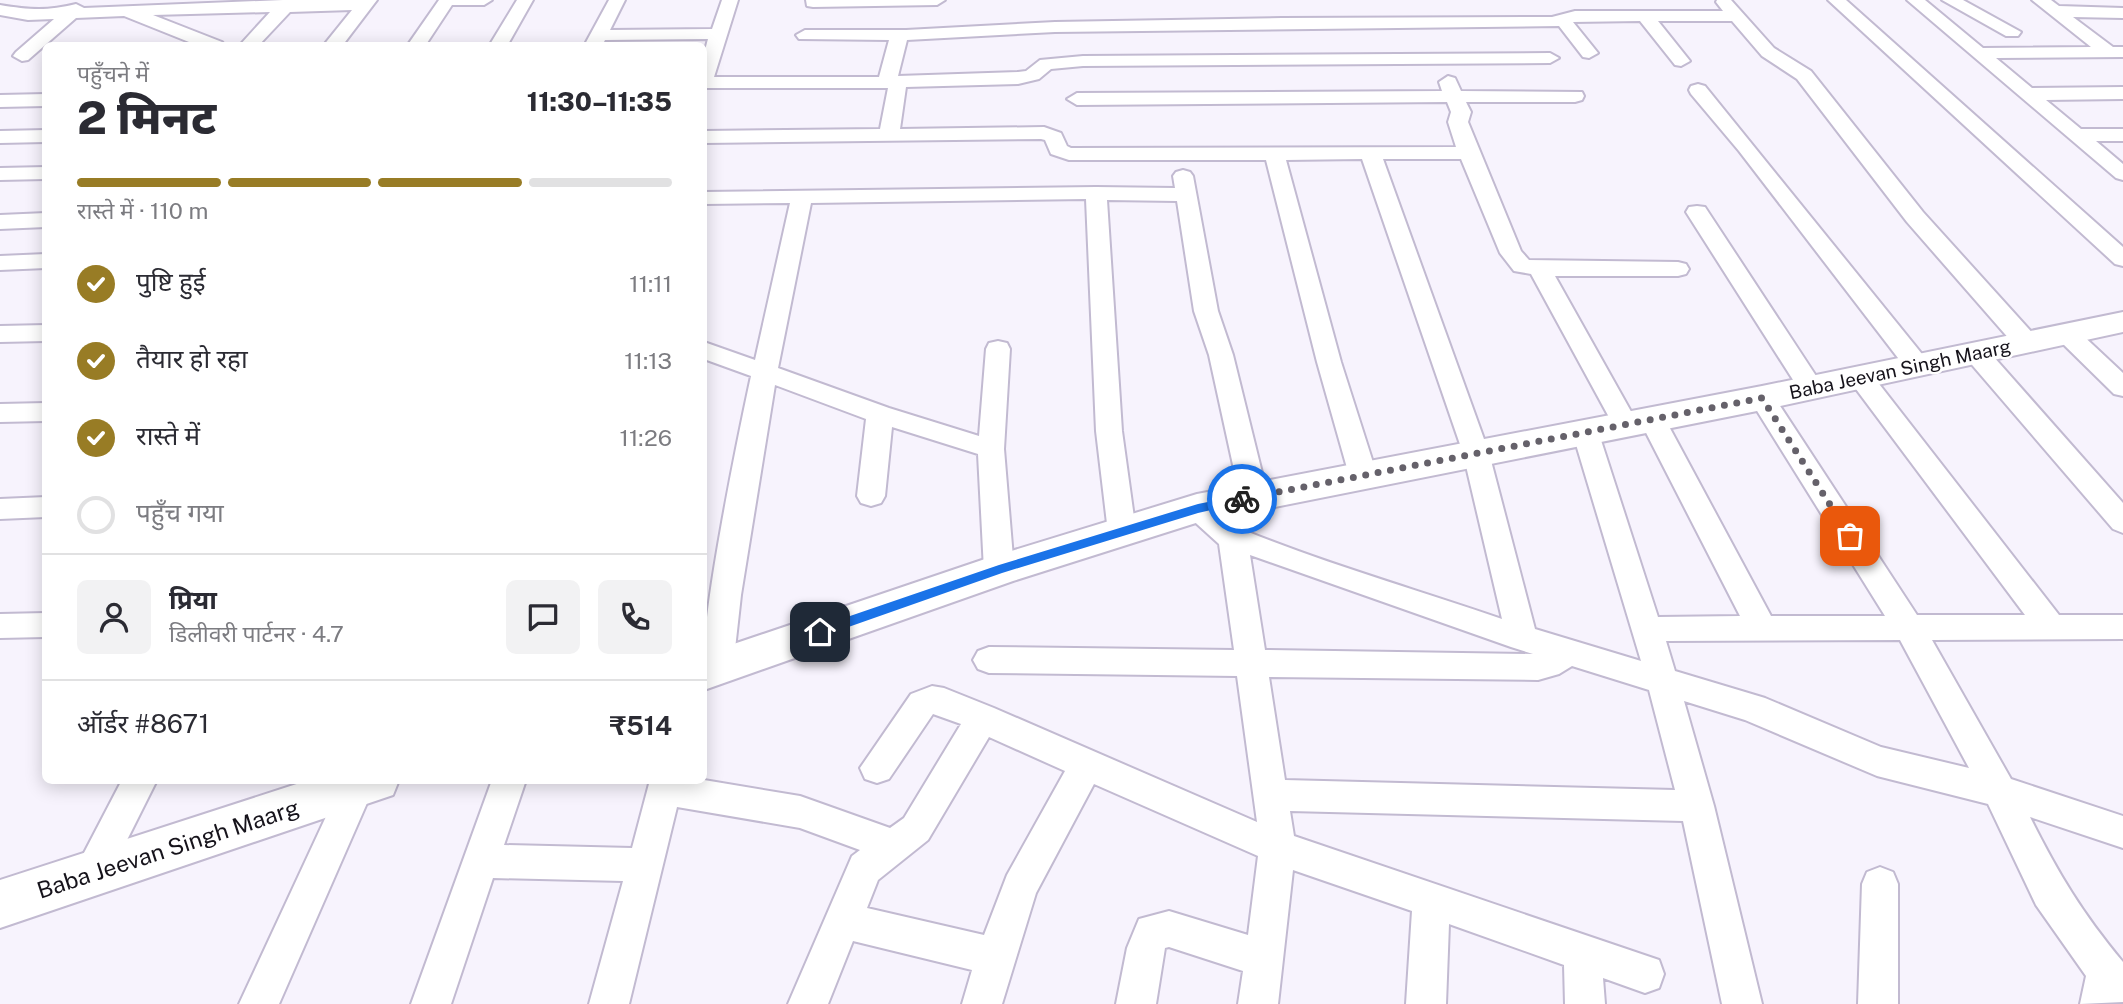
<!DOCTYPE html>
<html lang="hi">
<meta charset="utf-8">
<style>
:root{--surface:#fff;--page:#f2f2f3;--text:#2b2b33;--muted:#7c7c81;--line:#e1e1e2;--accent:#987c25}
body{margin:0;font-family:"Public Sans","Noto Sans Devanagari",sans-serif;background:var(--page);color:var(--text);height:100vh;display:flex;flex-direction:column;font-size:26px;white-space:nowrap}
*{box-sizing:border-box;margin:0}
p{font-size:23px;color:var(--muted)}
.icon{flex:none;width:38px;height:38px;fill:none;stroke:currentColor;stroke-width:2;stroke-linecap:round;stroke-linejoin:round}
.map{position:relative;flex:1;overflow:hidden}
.drawer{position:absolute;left:42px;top:42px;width:665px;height:742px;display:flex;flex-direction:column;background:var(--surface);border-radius:10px;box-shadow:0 4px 18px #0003}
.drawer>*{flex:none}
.pin{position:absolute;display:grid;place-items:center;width:60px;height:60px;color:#fff;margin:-30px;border-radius:14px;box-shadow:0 4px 10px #0006}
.courier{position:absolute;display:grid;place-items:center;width:70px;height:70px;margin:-35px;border:5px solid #1a73e8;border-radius:50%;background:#fff;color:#222;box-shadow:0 2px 9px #0007}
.head em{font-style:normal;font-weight:800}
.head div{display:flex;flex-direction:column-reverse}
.head{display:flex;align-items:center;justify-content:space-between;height:119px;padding:0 35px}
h1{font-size:46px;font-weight:800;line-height:52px}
.bar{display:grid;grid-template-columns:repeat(4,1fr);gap:10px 7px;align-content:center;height:84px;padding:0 35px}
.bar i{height:9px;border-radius:5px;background:var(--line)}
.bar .current{background:var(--accent)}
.bar p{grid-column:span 4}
.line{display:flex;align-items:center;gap:18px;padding:0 35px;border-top:2px solid var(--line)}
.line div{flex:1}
.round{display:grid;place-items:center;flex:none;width:74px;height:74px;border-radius:10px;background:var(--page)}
ol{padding:0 35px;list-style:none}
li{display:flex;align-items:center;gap:21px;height:77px}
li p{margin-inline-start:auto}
li .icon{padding:7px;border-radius:50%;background:var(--accent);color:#fff;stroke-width:4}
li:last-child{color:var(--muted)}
li i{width:38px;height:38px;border:4px solid var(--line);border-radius:50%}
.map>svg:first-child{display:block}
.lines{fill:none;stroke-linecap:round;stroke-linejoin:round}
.street-casing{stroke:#c2bad1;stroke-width:4}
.secondary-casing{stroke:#c2bad1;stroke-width:4}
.street{fill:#fff;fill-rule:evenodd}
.secondary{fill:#fff;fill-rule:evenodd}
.route{fill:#1a73e8}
.done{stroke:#65616a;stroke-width:7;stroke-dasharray:0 12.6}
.labels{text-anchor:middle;stroke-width:5;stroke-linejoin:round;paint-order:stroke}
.street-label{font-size:19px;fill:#16131b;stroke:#fff}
.near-street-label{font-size:23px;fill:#16131b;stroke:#fff}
</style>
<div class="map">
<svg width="2123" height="1004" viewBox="0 0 2123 1004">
<rect width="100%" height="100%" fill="#f7f3fd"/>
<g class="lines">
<defs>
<path id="street" d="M283,0H377L342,46H323L352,10L290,12L258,46H239L270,12L153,15L222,42L225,46H199L124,16L76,18L28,60L22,61L13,56L16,52L54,19L28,20L0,15V5C30,10 48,11 76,4L84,8Z
M439,0H492L484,5H452L425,46H407Z
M517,0H533L507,46H489Z
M609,0H625L610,30L712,29L722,0H738L714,77H879L889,40L799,39L796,35L805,30H906L1055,22L1282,18L1552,17L1575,11H1723L1716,2L1717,0H1731L1774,48L1811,71L1923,212L2036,337L2039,343L2036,349L2027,351L2018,349L1907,222L1797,79L1762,56L1732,21H1658L1690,61L1681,66L1675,65L1640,21L1573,22L1598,53L1589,58L1583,57L1559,26L1055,32L907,40L898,76L1018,72L1026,71L1040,60L1083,56L1550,53L1559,58L1550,63L1083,66L1051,69L1039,79L1018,84L906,87L900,129L1044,127L1061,133L1067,146L1071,148L1456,147L1448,122L1451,112L1447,102L1077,105L1067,99L1077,93L1442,91L1439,82L1448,76L1455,78L1461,91L1582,92L1584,96L1582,100L1575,102H1466L1471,112L1468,122L1521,251L1529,260L1678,262L1686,264L1689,269L1686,274L1678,276H1555L1638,424L1634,430L1625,433L1616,430L1531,274L1514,271L1500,253L1461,159H1383L1489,453L1535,629L1641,661L1572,431L1576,425L1585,422L1594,425L1598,431L1658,617L1740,616L1639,419L1643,413L1652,410L1661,413L1665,419L1771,616H1885L1749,398L1753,392L1762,389L1771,392L1917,615H2025L1847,377L1851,371L1860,369L1869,371L2059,615H2123V639L1932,640L2011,779L2123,816V848L2030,817C2058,873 2082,913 2123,962V1002L2080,1004L2086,976L2036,905L1988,804L1877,776L1745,720L1684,701L1714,806L1762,1004H1722L1683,821L1290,811L1294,836L1659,960L1664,974L1659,988L1645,993L1603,978L1605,1004H1565L1564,965L1449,924L1446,1004H1406L1412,911L1293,870L1278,1004H1238L1243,971L1169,947L1165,948L1156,1004H1116L1127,948L1139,919L1169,911L1248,935L1258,856L1094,784L1036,893L1002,1004H962L972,970L853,941L828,1004H788L852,856L860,850L800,828L677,807L629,1004H589L623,881L493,878L451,1004H411L492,780H526L504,845L632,848L650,780H704L800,796L890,828L904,818L961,724L933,714L889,779L877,783L865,779L860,768L911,694L932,686L944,688L994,708L1257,822L1237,676L989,673L978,669L973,660L978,651L989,647L1234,650L1219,544L1187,515L1183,508L1187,501C1212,493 1224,522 1246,531C1327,564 1418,590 1502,619L1463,453L1362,159L1286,160L1341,362L1377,475L1373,482L1363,485L1353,482L1349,475L1317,362L1266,160H1069L1051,154L1045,140L1041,139L704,143V131L880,129L888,88H704V54L708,39L605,40L602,46H584ZM1250,555L1511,647L1533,654L1265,650ZM1900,640L1969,768L1881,747L1765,698L1675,671L1666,641ZM1572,666L1649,690L1675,790L1285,780L1269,677L1538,680L1559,674ZM989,737L1065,771L1007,875L984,935L867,908L878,880L928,840Z
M806,0H945L937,5L813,7L807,6Z
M1828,0H1846L2123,247V266L2115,264Z
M1907,0H1925L1983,48L2091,47L2032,0H2051L2059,6L2123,8V18L2073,17L2113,47H2123V57L1996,58L2032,88L2123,87V99L2046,100L2081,129H2123V141H2096L2123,164V180L2116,178Z
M1942,0H1963L2021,32L2018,36H2006Z
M1698,84L1705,86L1926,359L1929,365L1926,371L1917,373L1908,371L1739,151L1691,94L1689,90L1691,86Z
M46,94V106L0,107V95Z
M46,130V142L0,143V131Z
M46,167V179L0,180V168Z
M1183,170L1190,172L1193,176L1218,311L1233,355L1268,497L1264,504L1254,507L1244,504L1240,497L1209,355L1194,311L1177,201L1107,200L1122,431L1136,532L1132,540L1122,543L1112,540L1108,532L1096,431L1086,199L811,203L778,368L889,408L979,436L986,349L989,343L998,341L1007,343L1010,349L1004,449L1014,570L1009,578L999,581L989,578L984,570L978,454L892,427L885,496L881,503L871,506L861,503L857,496L866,419L775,385L741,595L733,667L728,676L717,680L706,676C693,650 742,418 751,376L704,359V342L755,360L790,203L704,204V192L1096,187L1175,188L1173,176L1176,172Z
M1697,206L1705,207L1820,382L1824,388L1820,394L1811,396L1802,394L1686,212L1689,207Z
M46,213V227L0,229V215Z
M46,254V268L0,270V256Z
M46,325V341L0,342V326Z
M2068,327L2077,330L2123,373V396L2114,394L2059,340L2056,335L2059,330Z
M1976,345L1985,347L2123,503V533L2113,529L1967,359L1964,353L1967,347Z
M46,403V421L0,422V404Z
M46,497V517L0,519V499Z
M46,613V637L0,638V614Z
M122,780H157L104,886L91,891L78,886L73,874Z
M343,780H371L374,787L279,1004H239Z
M1880,867L1893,872L1898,884V1004H1858L1862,884L1867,872Z"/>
<path id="secondary" d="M2123,312V332L1762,410L1199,522L1013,581L704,690V654L985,559L1197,494L1762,386Z
M309,780H399L393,795L0,928V880Z"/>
</defs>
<!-- street casing -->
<use href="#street" class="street-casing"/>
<!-- secondary casing -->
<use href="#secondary" class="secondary-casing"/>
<!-- street -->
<use href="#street" class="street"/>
<!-- secondary -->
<use href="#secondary" class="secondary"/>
</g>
<!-- route -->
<path class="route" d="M1242,495L1248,499L1246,502L1198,513L1002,573L820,637L813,632L815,628L999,565L1198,504Z"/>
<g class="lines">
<!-- done -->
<path class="done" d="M1242,499L1762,398L1850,536"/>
</g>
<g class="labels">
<!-- street labels -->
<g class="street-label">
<text transform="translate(1900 369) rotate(-12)" y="7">Baba Jeevan Singh Maarg</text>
</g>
<!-- near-street labels -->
<g class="near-street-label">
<text transform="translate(168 849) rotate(-18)" y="8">Baba Jeevan Singh Maarg</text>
</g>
</g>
</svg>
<div class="pin" style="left:1850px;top:536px;background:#ea580c"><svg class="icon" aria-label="bag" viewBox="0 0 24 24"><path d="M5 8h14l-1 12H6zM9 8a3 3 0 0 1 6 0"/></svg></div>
<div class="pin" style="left:820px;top:632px;background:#1f2937"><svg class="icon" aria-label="home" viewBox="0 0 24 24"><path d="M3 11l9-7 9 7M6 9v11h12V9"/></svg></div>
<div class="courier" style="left:1242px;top:499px"><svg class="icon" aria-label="bike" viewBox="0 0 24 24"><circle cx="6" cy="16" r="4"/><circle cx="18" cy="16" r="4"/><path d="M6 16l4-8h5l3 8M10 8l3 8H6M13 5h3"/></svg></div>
<section class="drawer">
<div class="head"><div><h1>2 मिनट</h1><p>पहुँचने में</p></div><em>11:30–11:35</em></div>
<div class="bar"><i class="current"></i><i class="current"></i><i class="current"></i><i></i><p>रास्ते में · 110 m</p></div>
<ol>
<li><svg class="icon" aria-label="check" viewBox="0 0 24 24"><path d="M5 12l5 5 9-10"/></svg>पुष्टि हुई<p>11:11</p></li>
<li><svg class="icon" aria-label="check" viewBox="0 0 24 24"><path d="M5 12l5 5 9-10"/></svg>तैयार हो रहा<p>11:13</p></li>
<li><svg class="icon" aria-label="check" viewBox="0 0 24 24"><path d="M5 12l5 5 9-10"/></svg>रास्ते में<p>11:26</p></li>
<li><i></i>पहुँच गया</li>
</ol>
<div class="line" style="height:126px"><a class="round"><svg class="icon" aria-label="person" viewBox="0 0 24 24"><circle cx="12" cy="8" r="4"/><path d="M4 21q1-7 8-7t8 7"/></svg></a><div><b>प्रिया</b><p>डिलीवरी पार्टनर · 4.7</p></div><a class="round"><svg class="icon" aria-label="chat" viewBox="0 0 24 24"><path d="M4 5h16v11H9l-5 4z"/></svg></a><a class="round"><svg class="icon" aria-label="phone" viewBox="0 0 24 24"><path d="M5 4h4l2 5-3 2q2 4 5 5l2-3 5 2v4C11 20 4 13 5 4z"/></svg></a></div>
<div class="line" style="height:91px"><div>ऑर्डर #8671</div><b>₹514</b></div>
</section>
</div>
